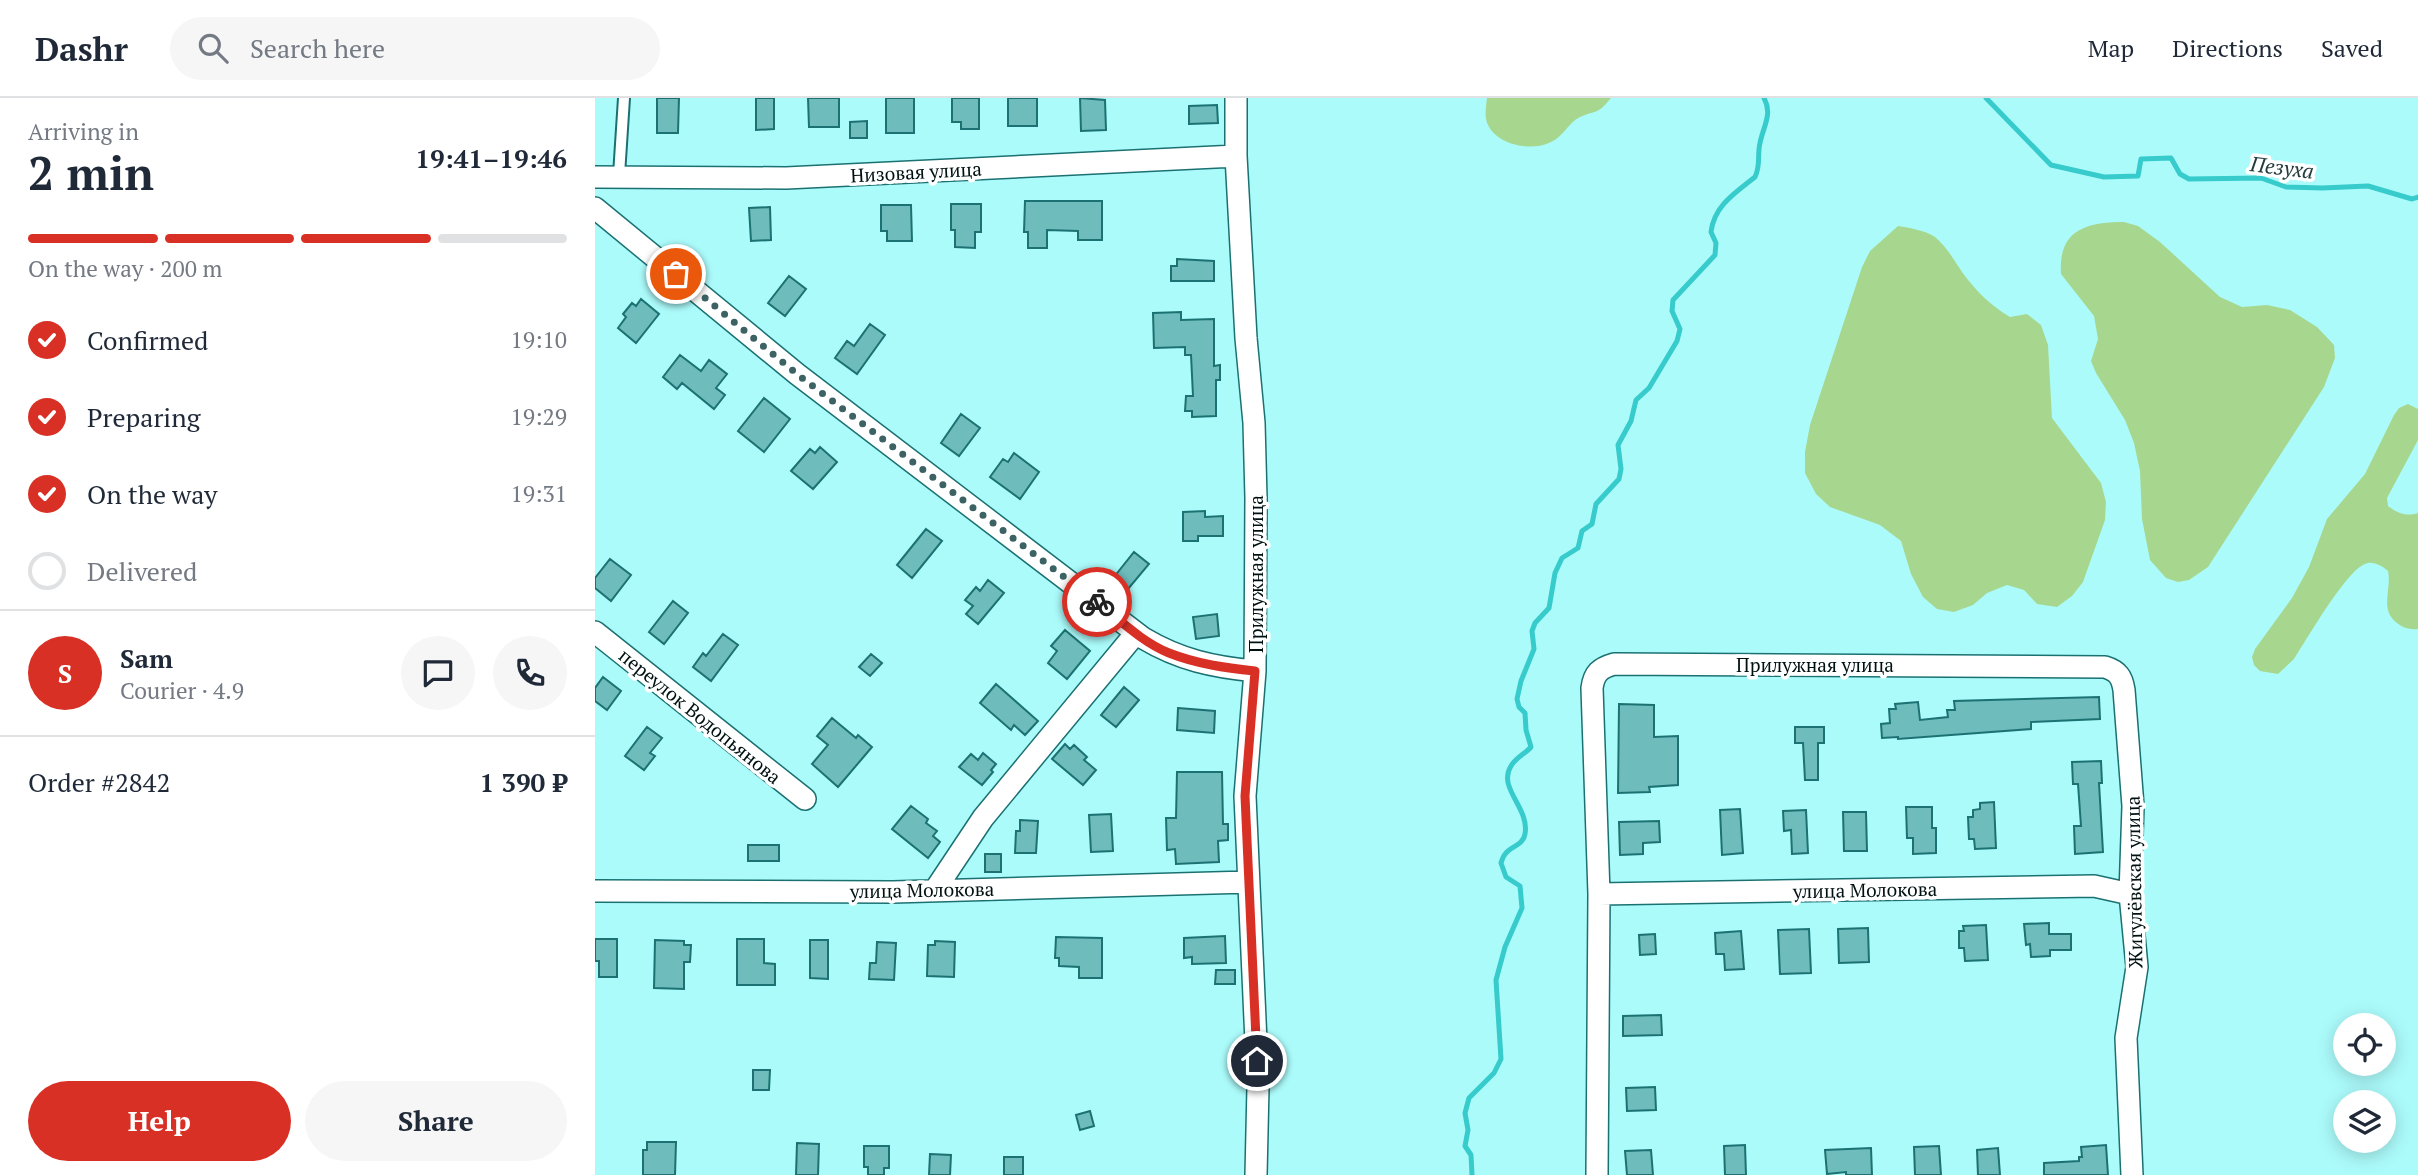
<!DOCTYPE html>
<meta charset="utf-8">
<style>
:root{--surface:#fff;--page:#f6f6f7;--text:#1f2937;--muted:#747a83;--line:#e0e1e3;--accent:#d93025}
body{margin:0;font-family:"PT Serif",serif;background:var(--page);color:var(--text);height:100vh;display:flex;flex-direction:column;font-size:26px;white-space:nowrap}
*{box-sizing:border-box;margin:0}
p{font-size:23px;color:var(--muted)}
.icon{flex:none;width:38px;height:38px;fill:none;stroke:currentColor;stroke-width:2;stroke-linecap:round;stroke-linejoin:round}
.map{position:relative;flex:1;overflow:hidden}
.sheet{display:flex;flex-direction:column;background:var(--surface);width:595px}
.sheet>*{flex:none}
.fabs{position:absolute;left:1738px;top:915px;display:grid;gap:14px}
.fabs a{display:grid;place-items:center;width:63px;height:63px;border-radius:50%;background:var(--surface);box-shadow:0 4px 18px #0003;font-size:35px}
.pin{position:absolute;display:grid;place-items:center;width:60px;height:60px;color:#fff;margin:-30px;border:4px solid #fff;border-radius:50%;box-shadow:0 2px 7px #0007}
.courier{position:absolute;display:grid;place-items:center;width:70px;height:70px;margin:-35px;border:5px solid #d93025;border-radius:50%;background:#fff;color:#222;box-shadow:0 2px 9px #0007}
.headline em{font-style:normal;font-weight:800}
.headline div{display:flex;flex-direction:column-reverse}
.headline{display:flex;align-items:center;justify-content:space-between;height:119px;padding:0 28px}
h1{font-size:46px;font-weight:800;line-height:52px}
.bar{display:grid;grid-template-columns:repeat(4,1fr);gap:10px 7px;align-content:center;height:84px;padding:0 28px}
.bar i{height:9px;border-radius:5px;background:var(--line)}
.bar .on{background:var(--accent)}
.bar p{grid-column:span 4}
.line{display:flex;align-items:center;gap:18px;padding:0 28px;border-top:2px solid var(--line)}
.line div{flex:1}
.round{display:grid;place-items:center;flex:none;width:74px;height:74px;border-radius:37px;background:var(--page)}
ol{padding:0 28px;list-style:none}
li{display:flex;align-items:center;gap:21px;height:77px}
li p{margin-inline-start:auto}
li .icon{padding:7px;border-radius:50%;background:var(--accent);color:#fff;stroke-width:4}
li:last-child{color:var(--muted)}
li i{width:38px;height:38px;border:4px solid var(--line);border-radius:50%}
.primary-button{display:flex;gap:14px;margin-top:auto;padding:14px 28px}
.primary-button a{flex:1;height:80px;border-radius:42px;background:var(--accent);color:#fff;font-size:28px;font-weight:800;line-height:80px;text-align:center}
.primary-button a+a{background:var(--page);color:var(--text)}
header{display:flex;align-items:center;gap:42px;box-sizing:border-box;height:98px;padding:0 35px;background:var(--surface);border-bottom:2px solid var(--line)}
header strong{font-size:33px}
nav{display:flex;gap:38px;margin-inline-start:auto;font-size:24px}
.search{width:490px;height:63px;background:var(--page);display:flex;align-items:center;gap:18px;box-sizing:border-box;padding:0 24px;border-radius:38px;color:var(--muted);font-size:26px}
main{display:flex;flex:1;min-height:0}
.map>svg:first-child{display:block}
.green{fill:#a7d78f}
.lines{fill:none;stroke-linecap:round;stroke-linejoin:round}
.stream{stroke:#37cbcc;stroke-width:5}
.building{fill:#6ebcbc;stroke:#1c7272;stroke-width:2}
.service-casing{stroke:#1b7172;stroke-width:14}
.minor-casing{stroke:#1b7172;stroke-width:24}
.service{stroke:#fff;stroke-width:10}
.minor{stroke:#fff;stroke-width:21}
.done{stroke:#3c6263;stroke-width:7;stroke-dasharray:0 12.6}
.route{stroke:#d93025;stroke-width:9}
.labels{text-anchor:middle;stroke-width:7;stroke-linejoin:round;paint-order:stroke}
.street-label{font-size:19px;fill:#001011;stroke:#fff}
.water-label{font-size:21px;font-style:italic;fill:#243c3c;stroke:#fff}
</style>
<header>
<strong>Dashr</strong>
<div class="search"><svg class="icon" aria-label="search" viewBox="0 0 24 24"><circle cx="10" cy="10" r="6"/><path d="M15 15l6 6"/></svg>Search here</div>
<nav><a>Map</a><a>Directions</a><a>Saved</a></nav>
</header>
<main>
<section class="sheet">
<div class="headline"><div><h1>2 min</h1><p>Arriving in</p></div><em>19:41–19:46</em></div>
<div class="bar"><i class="on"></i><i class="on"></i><i class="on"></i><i></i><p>On the way · 200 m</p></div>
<ol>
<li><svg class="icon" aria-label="check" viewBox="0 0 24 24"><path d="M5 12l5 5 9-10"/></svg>Confirmed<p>19:10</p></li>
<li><svg class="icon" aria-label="check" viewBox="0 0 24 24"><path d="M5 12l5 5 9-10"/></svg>Preparing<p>19:29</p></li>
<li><svg class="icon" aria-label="check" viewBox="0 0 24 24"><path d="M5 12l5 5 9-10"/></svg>On the way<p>19:31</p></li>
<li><i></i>Delivered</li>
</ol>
<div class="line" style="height:126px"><b class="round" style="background:var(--accent);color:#fff">S</b><div><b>Sam</b><p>Courier · 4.9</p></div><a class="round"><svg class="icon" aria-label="chat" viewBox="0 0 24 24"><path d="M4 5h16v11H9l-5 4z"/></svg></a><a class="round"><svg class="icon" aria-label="phone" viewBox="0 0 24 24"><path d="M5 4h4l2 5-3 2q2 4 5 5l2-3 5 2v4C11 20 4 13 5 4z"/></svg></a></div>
<div class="line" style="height:91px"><div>Order #2842</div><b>1 390 ₽</b></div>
<div class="primary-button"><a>Help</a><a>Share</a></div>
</section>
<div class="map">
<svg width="1823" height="1077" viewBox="0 0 1823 1077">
<rect width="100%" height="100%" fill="#acfbfb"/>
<!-- green -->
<path class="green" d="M892,0H1016C1001,18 1003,11 985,19C973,25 968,39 956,44C937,54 902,47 893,27C889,19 891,9 892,0Z
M1529,124L1543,128L1565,144L1625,199L1647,209L1672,207L1695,212L1722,229L1739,247L1740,260L1729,289L1613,469L1594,482L1583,484L1571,480L1555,462L1547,421L1545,373L1539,345L1530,322L1501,275L1496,263L1503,241L1499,218L1466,176C1463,132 1491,124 1529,124Z
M1303,128C1315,130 1329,132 1340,139C1351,148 1359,162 1367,174C1381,193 1395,207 1415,219L1432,216L1446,227L1453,247L1457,320L1506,385L1511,404L1510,422L1488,484L1477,498L1462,509L1442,506L1429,492L1412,487L1392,495L1378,507L1359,514L1342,511L1328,499L1316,476L1306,443L1285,427L1235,409L1221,396L1210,375V354L1215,327L1267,169L1275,153Z
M1813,306L1823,311V342L1792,400L1793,408C1802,415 1811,419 1823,415V531C1815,532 1808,530 1802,525C1784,512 1797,490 1793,473C1787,468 1780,464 1773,465C1754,467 1711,543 1699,561L1683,576L1665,573L1659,567L1657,559L1660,551L1697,500L1714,469L1732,421L1770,376L1799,317L1804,310Z"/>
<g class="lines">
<!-- stream -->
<path class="stream" d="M1391,0L1456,67L1509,79L1543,78L1546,61L1576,60L1585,76L1594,81L1666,80L1691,89L1727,90L1773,88L1817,101L1823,99
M877,1077L876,1057L870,1048L873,1032L870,1015L874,1000L899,975L906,961L901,882L910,849L927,810L925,788L911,779L906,765C907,762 908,758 911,755C917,748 928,747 930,736C935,710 902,690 916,668C921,659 930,656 936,649L931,632L930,615L924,609L922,601L926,583L939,551L937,533L940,525L954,510L960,475L967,460L983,450L987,433L997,426L1001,406L1024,381L1026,371L1023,347L1036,323L1041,302L1054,290L1082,243L1085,231L1077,213L1078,202L1120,157L1121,145L1116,134C1119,108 1140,95 1160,79C1166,67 1162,57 1165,45C1168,29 1178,16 1169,0"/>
</g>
<!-- building -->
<path class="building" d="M62,0H84L83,35H62Z
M161,0H179V31L161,32Z
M213,0H244V29H214Z
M291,0H319V35H291Z
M357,0H384V31H366V24H357Z
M413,0H442V28H413Z
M485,0L510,2L511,32L486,33Z
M622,7L623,25L594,26V8Z
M272,23V40H255V24Z
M430,103H507V142H483V133L452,132V150H433V134H429Z
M356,106H386V134H380V150L360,149V132H356Z
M286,107H316L317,143H292V133H286Z
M175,109L176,142L156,143L154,110Z
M582,161L619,163V183H576V168H582Z
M194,178L211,191L190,218L173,205Z
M46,201L64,216L41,245L23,230L31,219L28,216L37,205L41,208Z
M586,214V222L619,221V268L625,267V282H621V318L597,319V313H590L591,298H598L596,257H590V249L559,250L558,215Z
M275,226L290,237L262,276L240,260L252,243L259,248Z
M85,257L106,273L114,262L132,276L121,290L130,297L119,311L87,285L82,291L68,279Z
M169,300L195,321L169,354L143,333Z
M366,316L385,330L364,358L346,345Z
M225,349L242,364L218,391L196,373L215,351L220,355Z
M419,355L444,374L425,401L395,379L408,361L413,364Z
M610,413V419L628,418V438H603V443H588V414Z
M331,431L347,443L317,480L302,467Z
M539,454L554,466L533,491L519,479Z
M15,461L36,477L16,503L0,490V480Z
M393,482L409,495L383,526L371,516L378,508L370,502L381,489L385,493Z
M78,503L93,515L69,546L54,534Z
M622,516L624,538L601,541L598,519Z
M470,532L495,553L472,581L453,565L462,553L456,548Z
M128,536L143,547L116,583L98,569L108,555L111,558Z
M276,556L287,565L275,578L264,569Z
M8,579L26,593L12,612L0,603V590Z
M401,586L443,623L430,637L419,627L416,632L385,605Z
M529,589L544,602L521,629L506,617Z
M1504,599L1505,621L1436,624V631L1303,641V639L1287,640L1286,626L1295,625L1294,611H1301L1300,606L1323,604L1325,622L1353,619L1352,612H1360L1359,603Z
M1024,606L1059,607V639L1083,638V687L1054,689L1055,694L1023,695Z
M583,610L620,613L619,635L582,632Z
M237,620L261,640L263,637L277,649L243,689L217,666L233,647L222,638Z
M52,629L67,640L55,655L60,658L49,672L30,658Z
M1200,629H1229V645H1223V682H1210L1208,645H1200Z
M470,646L475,651L479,647L492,659L489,662L501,672L488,687L457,661Z
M388,655L401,666L396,672L398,674L387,687L364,669L376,656L383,662Z
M1506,663L1507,685H1504L1508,754L1480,756L1479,728H1486L1483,686H1478L1477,664Z
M582,674H627L628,726H633V742L623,743L624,764L581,766L580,751L572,752L571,720H581Z
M1399,704L1401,750L1380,751L1379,741H1374L1373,719H1378V712L1385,711V705Z
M316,708L333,721L331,725L342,733L338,738L345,744L333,760L297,731Z
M1311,709H1337V730H1341V755L1318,756V740H1312Z
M1145,711L1148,755L1127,757L1125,712Z
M1211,712L1213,755L1197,756L1196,732L1189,733L1188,713Z
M1248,714H1271L1272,753H1249Z
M516,716L518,753L496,754L494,717Z
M425,722L443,723L441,755H420L421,733H425Z
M1064,723L1065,744L1048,745V756L1025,757L1024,724Z
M153,747H184V763H153Z
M390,756H406V774H390Z
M1454,825V836H1476V852H1455V858L1436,859L1435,846L1431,847L1429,826Z
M1391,827L1393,862L1370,863L1369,850H1364V833H1369L1368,828Z
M1273,830L1274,864L1244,865L1243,831Z
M1214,831L1216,875L1185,876L1183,832Z
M1146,833L1149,871L1130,872L1129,856H1121L1120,835Z
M1060,836L1061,856L1045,857L1044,837Z
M630,838L631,865L597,866V859L589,860V840Z
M461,839L507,840V880H484V869L464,868V860H460Z
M0,841H22V879H4V863H0Z
M142,841H169V865L180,866V887H142Z
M60,842L89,843V847H96L95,864H89V891L59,890Z
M215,842H233V881L215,880Z
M340,843L360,844L359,879L332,878L333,847H340Z
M282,844L301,845L299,882L274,881L275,865H281Z
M621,872H640V886H620Z
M1066,917L1067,937L1028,938V918Z
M158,972H175L174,992H158Z
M1060,989L1061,1012L1032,1013L1031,990Z
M495,1013L499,1028L485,1032L481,1017Z
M52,1044H81L80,1077H48V1052H52Z
M202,1045L224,1046L223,1077H201Z
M1150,1047L1151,1077H1130L1129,1048Z
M1511,1047L1513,1077H1449V1065L1484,1063V1059H1487L1486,1049Z
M269,1048H294V1070H289V1077H273V1069H269Z
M1344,1048L1346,1077H1320L1319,1049Z
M1276,1050L1277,1077H1251V1074L1232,1076L1230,1052Z
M1403,1050L1405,1077H1383L1382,1052Z
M1056,1052L1058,1077H1032L1030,1053Z
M335,1056L356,1057L355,1077H334Z
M409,1059H428V1077H409Z"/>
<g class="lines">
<defs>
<path id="service" d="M24,77L29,0"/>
<path id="minor" d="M641,0V58L651,240L659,325L661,400L660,573L650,698L663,989L661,1077
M0,79L191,80L641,58
M0,110L202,276L548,540C585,562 618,569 660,573
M0,534L210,701
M340,792L388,720L541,535
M0,793L298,794L653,784
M1004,796L1499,788L1535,796
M1002,1077L1004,796L997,590C999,575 1005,570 1019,566L1510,569C1523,573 1527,579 1529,592L1538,708L1535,796L1542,869L1531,940L1537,1077"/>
</defs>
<!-- service casing -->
<use href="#service" class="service-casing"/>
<!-- minor casing -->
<use href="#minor" class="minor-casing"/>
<!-- service -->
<use href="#service" class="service"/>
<!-- minor -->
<use href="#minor" class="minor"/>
</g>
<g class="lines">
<!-- done -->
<path class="done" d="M81,176L202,276L502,504"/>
<!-- route -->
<path class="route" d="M502,504C525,522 547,544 574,555C602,566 631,570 660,573L650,698L662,963"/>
</g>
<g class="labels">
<!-- street labels -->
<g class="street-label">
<text transform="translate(321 74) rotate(-3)" y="7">Низовая улица</text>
<text transform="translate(661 476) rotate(-90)" y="7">Прилужная улица</text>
<text x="1220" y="574">Прилужная улица</text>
<text transform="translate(105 618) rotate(39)" y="7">переулок Водопьянова</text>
<text transform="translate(1539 784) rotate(-91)" y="7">Жигулёвская улица</text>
<text transform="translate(327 792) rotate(-1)" y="7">улица Молокова</text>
<text transform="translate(1270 792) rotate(-1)" y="7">улица Молокова</text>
</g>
<!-- water labels -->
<g class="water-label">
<text transform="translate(1687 70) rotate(7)" y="7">Пезуха</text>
</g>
</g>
</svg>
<div class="fabs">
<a><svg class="icon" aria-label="locate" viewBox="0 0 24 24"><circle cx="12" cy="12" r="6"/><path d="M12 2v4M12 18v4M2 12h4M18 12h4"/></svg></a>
<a><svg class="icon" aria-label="layers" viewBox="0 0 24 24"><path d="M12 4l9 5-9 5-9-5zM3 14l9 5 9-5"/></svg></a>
</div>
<div class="pin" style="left:81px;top:176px;background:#ea580c"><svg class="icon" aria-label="bag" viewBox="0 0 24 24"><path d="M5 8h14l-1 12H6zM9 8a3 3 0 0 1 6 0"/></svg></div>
<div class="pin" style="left:662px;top:963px;background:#1f2937"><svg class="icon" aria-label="home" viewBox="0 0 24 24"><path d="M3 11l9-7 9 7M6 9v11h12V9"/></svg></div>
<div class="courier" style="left:502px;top:504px"><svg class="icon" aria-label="bike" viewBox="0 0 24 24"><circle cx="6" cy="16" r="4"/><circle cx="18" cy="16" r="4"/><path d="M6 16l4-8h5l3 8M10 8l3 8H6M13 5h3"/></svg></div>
</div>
</main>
